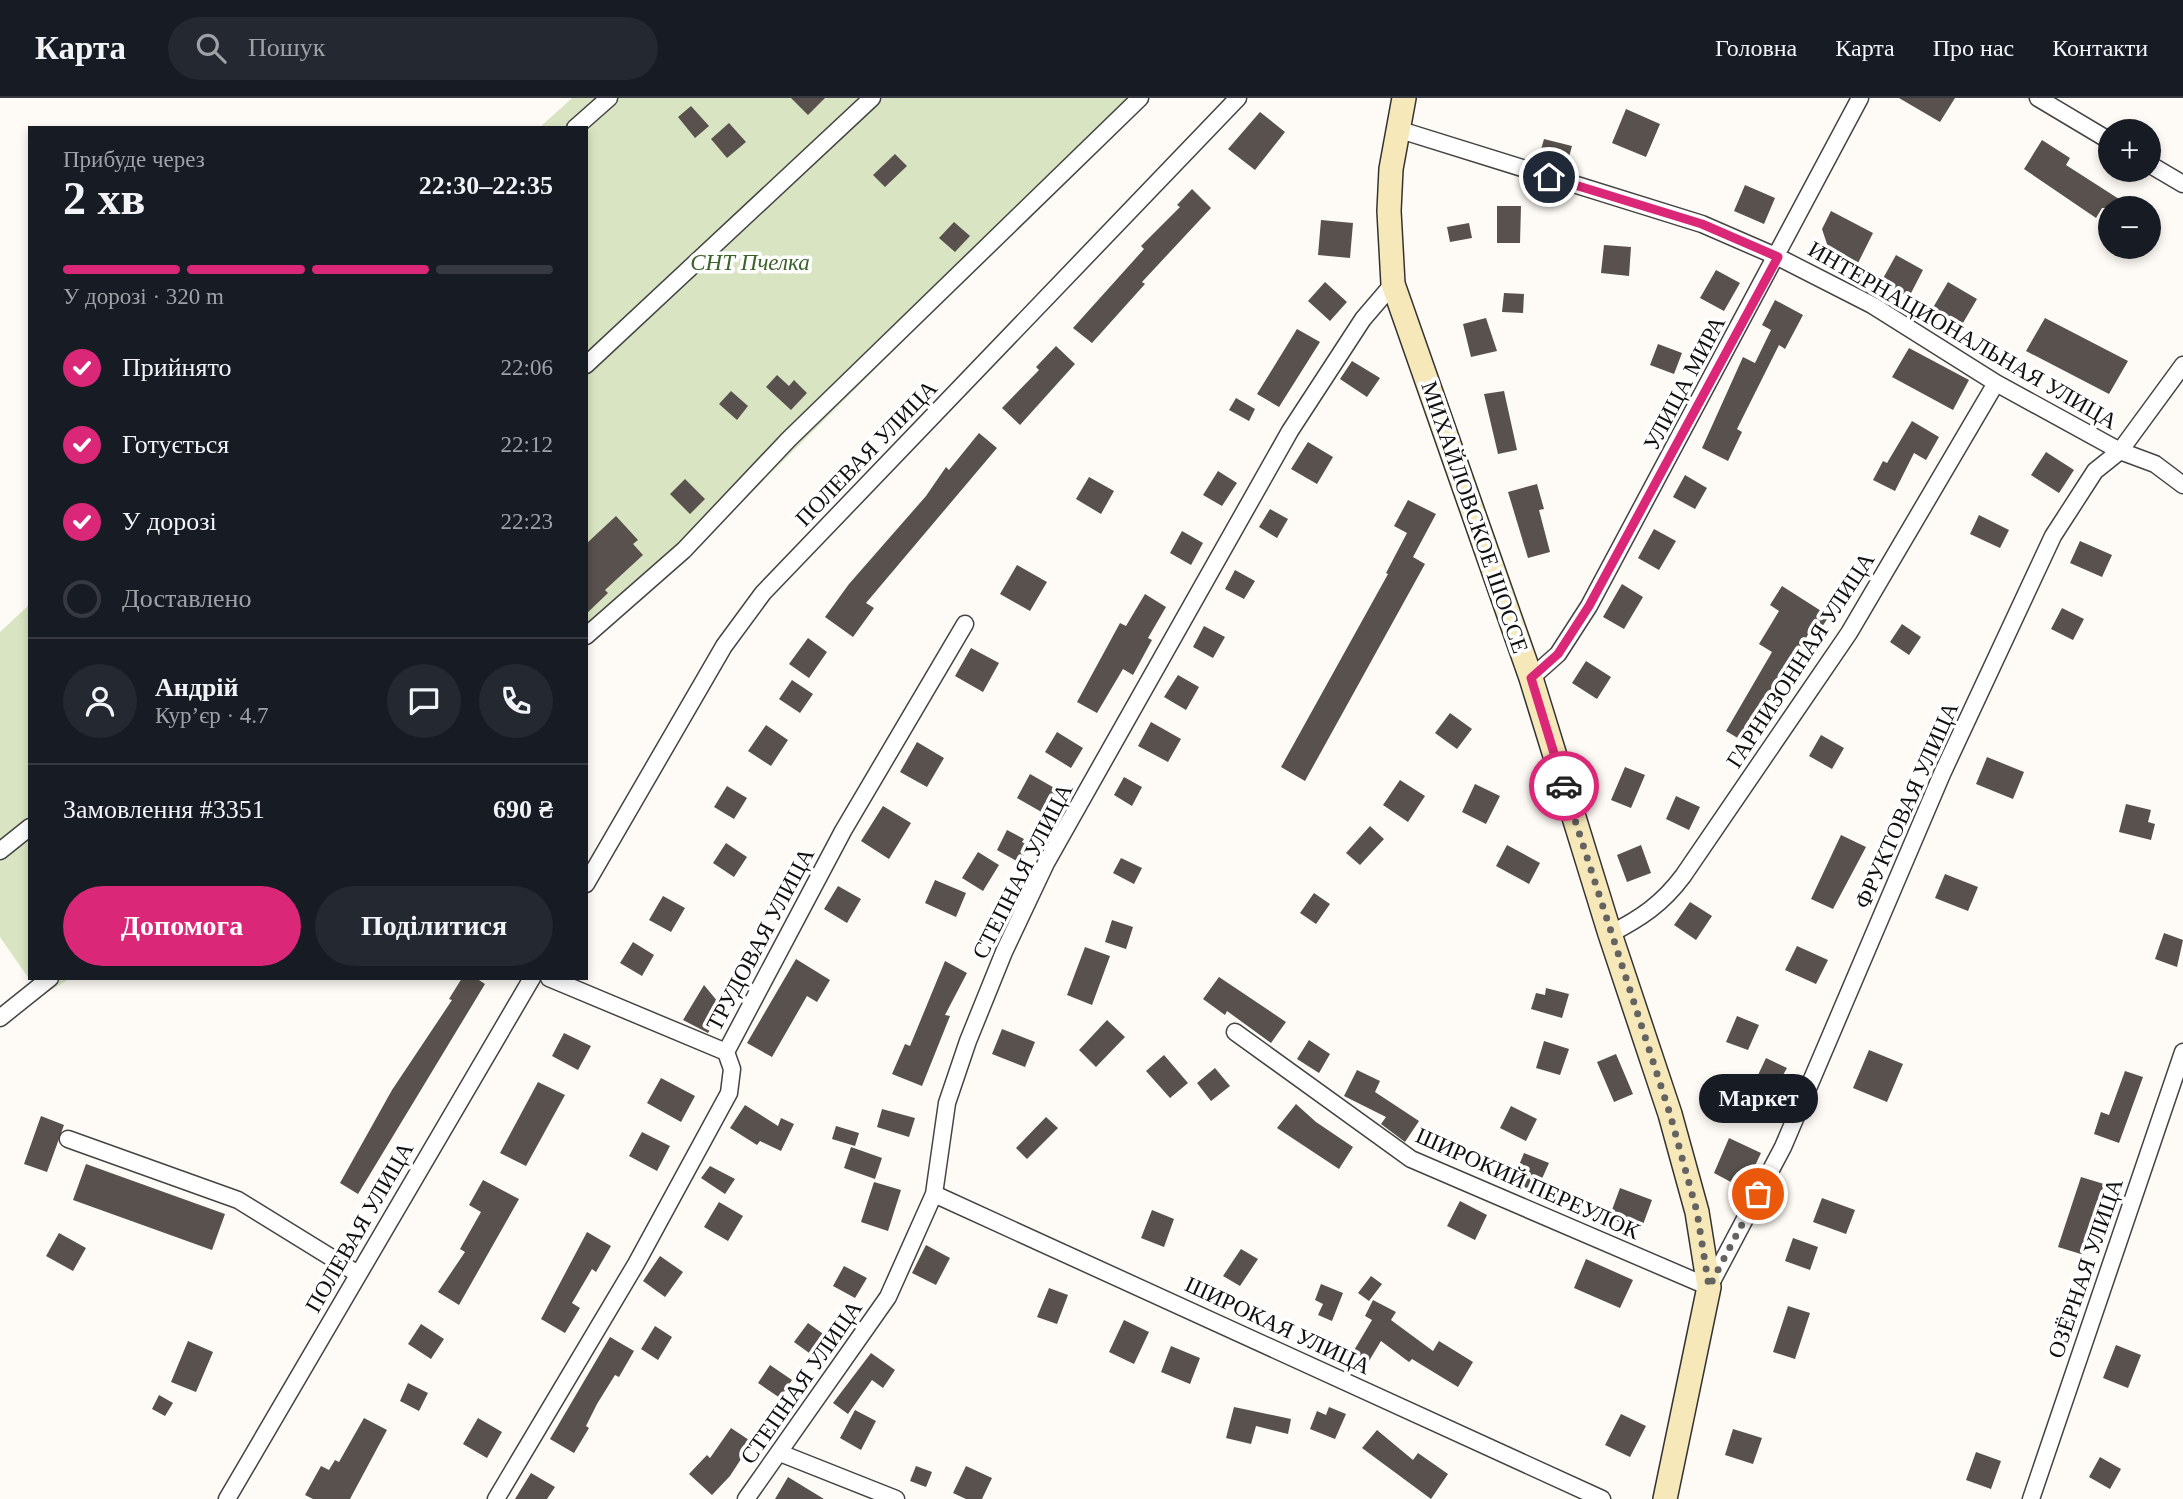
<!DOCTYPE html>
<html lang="uk">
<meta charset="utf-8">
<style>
:root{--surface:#171b24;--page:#242831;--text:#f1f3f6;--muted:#9ea1a6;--line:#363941;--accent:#db2777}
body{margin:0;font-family:Georgia,serif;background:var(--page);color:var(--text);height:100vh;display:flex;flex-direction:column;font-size:26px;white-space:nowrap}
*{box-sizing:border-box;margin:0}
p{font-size:23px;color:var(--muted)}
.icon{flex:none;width:38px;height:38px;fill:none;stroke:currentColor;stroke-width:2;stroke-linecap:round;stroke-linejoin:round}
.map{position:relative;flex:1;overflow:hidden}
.side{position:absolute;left:28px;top:28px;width:560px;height:854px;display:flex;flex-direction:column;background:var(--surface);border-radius:0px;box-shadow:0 4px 10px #0003}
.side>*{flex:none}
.buttons{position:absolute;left:2098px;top:21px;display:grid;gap:14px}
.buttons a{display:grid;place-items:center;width:63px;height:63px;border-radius:50%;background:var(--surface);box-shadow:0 4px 10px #0003;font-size:35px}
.pin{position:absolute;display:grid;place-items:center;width:60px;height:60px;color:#fff;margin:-30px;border:4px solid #fff;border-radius:50%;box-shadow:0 2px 7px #0007}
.courier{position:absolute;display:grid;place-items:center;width:70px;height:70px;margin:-35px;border:5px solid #db2777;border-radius:50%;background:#fff;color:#222;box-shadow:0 2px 9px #0007}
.bubble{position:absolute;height:49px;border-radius:24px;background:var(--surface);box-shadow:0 4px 10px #0003;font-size:23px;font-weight:700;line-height:49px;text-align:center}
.summary em{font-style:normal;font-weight:700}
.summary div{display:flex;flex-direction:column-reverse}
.summary{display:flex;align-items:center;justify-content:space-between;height:119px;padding:0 35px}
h1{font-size:46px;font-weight:700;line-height:52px}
.bar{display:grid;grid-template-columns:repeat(4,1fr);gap:10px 7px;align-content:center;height:84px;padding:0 35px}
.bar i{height:9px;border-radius:5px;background:var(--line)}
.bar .selected{background:var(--accent)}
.bar p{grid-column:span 4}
.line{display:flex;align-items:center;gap:18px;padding:0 35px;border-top:2px solid var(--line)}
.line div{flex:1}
.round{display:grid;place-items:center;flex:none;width:74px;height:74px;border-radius:37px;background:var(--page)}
ol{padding:0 35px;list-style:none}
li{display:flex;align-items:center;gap:21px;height:77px}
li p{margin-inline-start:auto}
li .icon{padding:7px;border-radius:50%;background:var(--accent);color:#fff;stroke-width:4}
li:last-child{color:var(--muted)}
li i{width:38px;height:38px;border:4px solid var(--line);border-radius:50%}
.cta{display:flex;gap:14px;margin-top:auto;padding:14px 35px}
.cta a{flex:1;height:80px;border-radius:42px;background:var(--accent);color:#fff;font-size:28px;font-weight:700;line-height:80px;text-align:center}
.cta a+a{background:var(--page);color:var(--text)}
header{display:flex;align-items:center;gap:42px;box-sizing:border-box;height:98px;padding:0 35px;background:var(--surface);border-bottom:2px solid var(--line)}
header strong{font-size:33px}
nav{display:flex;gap:38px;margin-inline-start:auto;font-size:24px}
.search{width:490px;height:63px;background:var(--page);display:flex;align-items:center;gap:18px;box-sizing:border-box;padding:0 24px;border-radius:38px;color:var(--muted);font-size:26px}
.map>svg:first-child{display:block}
.green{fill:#d9e5c2}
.building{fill:#58514e}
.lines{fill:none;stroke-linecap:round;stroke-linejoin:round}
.street-casing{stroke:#444;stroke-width:19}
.secondary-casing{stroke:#333;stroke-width:26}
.street{stroke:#fff;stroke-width:16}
.secondary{stroke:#f6e8b9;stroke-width:23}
.done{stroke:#646361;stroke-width:7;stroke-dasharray:0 12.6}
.route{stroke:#db2777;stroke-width:9}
.labels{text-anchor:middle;stroke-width:7;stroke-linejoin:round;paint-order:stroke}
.park-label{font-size:23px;font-style:italic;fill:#3b6228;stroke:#fff}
.street-label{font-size:23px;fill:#111;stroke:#fff}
</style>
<header>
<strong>Карта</strong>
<div class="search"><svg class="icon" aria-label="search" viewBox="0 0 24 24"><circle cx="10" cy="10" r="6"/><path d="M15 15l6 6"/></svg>Пошук</div>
<nav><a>Головна</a><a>Карта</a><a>Про нас</a><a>Контакти</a></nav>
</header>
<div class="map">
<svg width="2183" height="1401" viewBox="0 0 2183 1401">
<rect width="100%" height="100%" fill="#fefbf6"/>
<!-- green -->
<path class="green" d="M572,0H1147L714,432L586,542V30H539Z
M30,506V880H71L41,898L0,839V534Z"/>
<!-- building -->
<path class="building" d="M791,0H825L808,17Z
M1899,0H1955L1940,24Z
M691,8L709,28L695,40L678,19Z
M1626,11L1660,26L1646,59L1612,45Z
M1260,14L1285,34L1255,72L1228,51Z
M729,25L746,44L727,60L711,41Z
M1544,41L1572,48L1566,70L1538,62Z
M2042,42L2070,60L2066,67L2133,110H2102L2096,120L2024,71Z
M895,56L907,68L885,89L873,77Z
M1745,87L1775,100L1764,126L1734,113Z
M1192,91L1211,110L1142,184L1145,186L1092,245L1073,230L1144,151L1141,148L1180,109L1177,107Z
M1497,108H1521L1520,145H1497Z
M1831,113L1873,135L1855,171L1839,163L1828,149L1822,131Z
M1321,122L1353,125L1350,160L1318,157Z
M954,124L970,138L955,154L939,140Z
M1469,125L1472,140L1450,144L1447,129Z
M1604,147L1631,149L1629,178L1601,175Z
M1896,157L1923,172L1909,199L1881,184Z
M1716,172L1740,185L1724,213L1700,200Z
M1325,184L1347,204L1330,223L1308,203Z
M1948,184L1977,201L1960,230L1931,213Z
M1504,195L1524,196L1523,215L1502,214Z
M1775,202L1803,217L1785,251L1779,247L1737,331L1742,334L1728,363L1702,350L1743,259L1755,265L1771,232L1762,227Z
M1486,220L1497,253L1471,259L1463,226Z
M2045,220L2128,263L2109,296L2026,253Z
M1297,231L1320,244L1279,309L1257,296Z
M1658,246L1682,255L1674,276L1650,267Z
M1056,248L1075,266L1020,327L1002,310L1039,272L1036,269Z
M1909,250L1969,282L1953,312L1892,279Z
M1352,263L1380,280L1367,299L1340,281Z
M777,277L789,288L794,282L807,295L791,312L766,289Z
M731,293L748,308L737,322L719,306Z
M1504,293L1517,352L1498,356L1484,296Z
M1236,300L1255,311L1249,323L1229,312Z
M1912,323L1939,339L1926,362L1914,355L1895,393L1873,382L1883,363L1887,365Z
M979,335L997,350L866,505L874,510L853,539L825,519L849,486L926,398L946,369L949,372Z
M1308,344L1333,359L1317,386L1291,371Z
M2046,354L2074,372L2059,395L2031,377Z
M1218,373L1237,385L1222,408L1203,397Z
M1685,377L1707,390L1695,411L1673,399Z
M1089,379L1114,393L1101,416L1076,401Z
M685,381L705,401L690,416L670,396Z
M1537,386L1544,411L1539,412L1550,454L1528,460L1508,394Z
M1408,402L1436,416L1413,459L1425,466L1305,683L1281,669L1388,476L1386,475L1407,435L1394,428Z
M1270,411L1288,421L1277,440L1259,429Z
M1979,417L2009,432L2000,450L1970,436Z
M616,418L638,442L633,446L643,457L605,492L608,495L586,516V446Z
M1654,431L1676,443L1659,472L1638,460Z
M1182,433L1203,445L1191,467L1170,455Z
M2080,443L2112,457L2102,479L2070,465Z
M1017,467L1047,484L1030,513L1000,496Z
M1235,472L1255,483L1244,501L1225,491Z
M1622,486L1643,499L1624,531L1603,519Z
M1782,488L1829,518L1817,537L1810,533L1746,645L1726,633L1772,554L1759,546L1779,513L1770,507Z
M1145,496L1166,509L1148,540L1152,542L1133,577L1123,571L1097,615L1077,604L1120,525L1126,528Z
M2062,510L2084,521L2073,542L2051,531Z
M1902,526L1921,539L1909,557L1890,544Z
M1204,528L1225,539L1213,560L1193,549Z
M808,540L827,554L809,580L789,566Z
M971,550L999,565L983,594L955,578Z
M1586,563L1611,579L1597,601L1572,585Z
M1178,577L1199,589L1186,612L1164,599Z
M792,582L813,596L800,615L779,601Z
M1450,615L1472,631L1457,651L1435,635Z
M1151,624L1181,641L1168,664L1138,648Z
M766,627L788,642L771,668L748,653Z
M1057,634L1083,650L1071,670L1045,654Z
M1821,637L1844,650L1832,671L1809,658Z
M917,644L944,660L927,689L900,674Z
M1987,659L2024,674L2013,701L1976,686Z
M1625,669L1645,677L1631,710L1611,702Z
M1030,676L1058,692L1045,716L1017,700Z
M1124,679L1142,689L1132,708L1114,697Z
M1400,682L1425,698L1408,724L1383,707Z
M1475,686L1500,698L1486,726L1462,714Z
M727,688L747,700L734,721L714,709Z
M1676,698L1700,709L1689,732L1666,721Z
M2126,706L2151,712L2148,724L2155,726L2151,742L2119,734Z
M883,708L911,725L889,761L861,743Z
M1370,728L1384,741L1360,767L1346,755Z
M1007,732L1024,741L1022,744L1029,748L1020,765L997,752Z
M1841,737L1866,749L1833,811L1811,801Z
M726,745L747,759L734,779L713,765Z
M1507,747L1540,765L1529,786L1496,768Z
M1641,747L1651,775L1627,784L1617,757Z
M978,754L999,767L983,793L962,780Z
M1121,760L1142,770L1134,786L1113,775Z
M1945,776L1978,789L1968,813L1935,800Z
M935,782L966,795L956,819L925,805Z
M838,788L861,801L847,825L824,811Z
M1314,795L1330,806L1316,826L1300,815Z
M663,798L685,810L671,834L649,822Z
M1690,804L1712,818L1696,842L1674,827Z
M1112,822L1133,829L1126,851L1105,844Z
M2164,835L2183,842L2177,869L2155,861Z
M633,844L654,857L642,878L620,865Z
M1797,848L1828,862L1816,886L1785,872Z
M1085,849L1110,858L1092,907L1067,897Z
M796,861L830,882L817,904L807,898L772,959L747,945Z
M945,863L967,875L945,917L950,918L922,988L892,976L905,946L910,948Z
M1219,879L1286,924L1271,945L1227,913L1225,917L1203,901Z
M462,880H476L485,886L358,1096L340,1085L392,992L452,902L449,901Z
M704,887L723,910L708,935L683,922Z
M1546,890L1569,896L1562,920L1531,911L1536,895L1545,897Z
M1737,918L1759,927L1748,952L1726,944Z
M1107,922L1125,939L1096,969L1079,952Z
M1002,931L1035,944L1025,969L992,956Z
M564,935L591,948L578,972L552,958Z
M1309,942L1330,956L1319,975L1297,961Z
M1544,943L1569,951L1560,977L1536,970Z
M1869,952L1903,966L1887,1004L1853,990Z
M1616,956L1633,996L1614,1004L1597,964Z
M1164,957L1188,985L1170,1000L1146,973Z
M1766,960L1787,970L1782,979L1787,981L1776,1005L1750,994Z
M1215,970L1230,988L1211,1003L1197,985Z
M1357,972L1380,983L1375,994L1419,1023L1405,1044L1381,1026L1386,1019L1344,998Z
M2125,973L2143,979L2119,1045L2094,1036L2101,1014L2109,1017Z
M661,980L695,998L681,1024L647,1005Z
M538,984L565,997L526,1068L500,1055Z
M1296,1006L1316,1024L1353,1049L1339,1071L1277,1030Z
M745,1007L778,1028L781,1020L794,1026L781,1053L760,1043L757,1047L730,1030Z
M1511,1008L1537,1021L1526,1043L1500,1030Z
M882,1011L915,1020L909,1039L877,1029Z
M41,1018L64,1027L47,1074L24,1066Z
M1046,1019L1058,1030L1027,1061L1016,1050Z
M836,1028L859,1035L855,1048L832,1041Z
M642,1034L670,1048L657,1073L629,1058Z
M1729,1040L1761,1055L1744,1091L1714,1075Z
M851,1049L882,1060L875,1081L844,1070Z
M1524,1055L1549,1065L1536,1094L1512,1084Z
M86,1066L225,1116L212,1152L73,1102Z
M710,1068L735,1081L725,1096L701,1080Z
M2081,1079L2104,1086L2084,1157L2058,1149Z
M483,1082L519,1101L459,1207L438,1194L465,1154L460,1151L481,1114L469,1107Z
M874,1084L901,1092L888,1133L861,1124Z
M1620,1090L1652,1102L1641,1132L1609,1120Z
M1822,1100L1855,1112L1846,1136L1813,1124Z
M1460,1103L1487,1117L1475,1142L1447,1128Z
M719,1104L743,1118L728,1143L704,1129Z
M1152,1112L1174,1121L1164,1149L1141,1140Z
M587,1134L611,1148L596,1174L592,1171L572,1205L580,1210L565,1235L541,1221Z
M59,1135L86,1150L73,1173L46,1158Z
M1793,1140L1818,1149L1810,1172L1785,1163Z
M926,1147L950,1160L936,1187L912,1175Z
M1241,1151L1258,1161L1240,1188L1223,1178Z
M660,1158L683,1174L665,1199L643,1183Z
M1586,1161L1633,1182L1620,1210L1574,1190Z
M844,1168L867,1180L855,1200L833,1188Z
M1371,1178L1382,1186L1369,1203L1358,1195Z
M1321,1186L1343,1195L1332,1223L1318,1217L1323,1206L1315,1202Z
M1049,1190L1068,1197L1057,1226L1037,1219Z
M1373,1202L1396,1214L1391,1222L1433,1253L1439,1243L1473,1264L1458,1289L1412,1261L1409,1264L1381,1243L1369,1263L1353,1254L1372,1222L1365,1218Z
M1788,1208L1810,1215L1795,1261L1773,1254Z
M1124,1222L1149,1234L1134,1266L1109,1254Z
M808,1225L826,1238L812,1257L794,1244Z
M421,1226L444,1241L431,1261L408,1246Z
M655,1228L672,1239L658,1262L641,1251Z
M610,1239L634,1253L619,1279L615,1277L597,1306L586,1328L589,1330L574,1355L550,1341Z
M188,1243L213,1254L196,1294L171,1284Z
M2116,1247L2141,1257L2128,1290L2103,1280Z
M1171,1248L1200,1260L1190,1286L1161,1274Z
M871,1255L895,1272L883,1290L872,1282L848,1316L833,1305Z
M770,1267L792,1282L780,1300L758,1285Z
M408,1285L428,1295L419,1313L400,1303Z
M159,1297L173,1305L165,1318L152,1311Z
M1234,1309L1291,1321L1288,1336L1256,1328L1251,1346L1226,1340Z
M1329,1309L1346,1316L1335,1341L1310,1331L1317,1313L1326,1317Z
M855,1312L876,1323L861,1352L840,1340Z
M1621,1316L1646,1328L1630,1359L1605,1347Z
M364,1320L387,1332L350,1401H313L305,1397L321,1368L329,1372L335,1362L339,1364Z
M478,1320L502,1334L487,1360L463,1346Z
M731,1330L752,1344L730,1378L712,1397L689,1376L707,1357L710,1360Z
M1733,1331L1762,1340L1753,1366L1725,1357Z
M1377,1332L1413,1362L1418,1355L1448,1376L1431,1401L1362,1350Z
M1976,1354L2001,1363L1991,1391L1966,1382Z
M2100,1359L2121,1371L2110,1391L2089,1379Z
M916,1368L932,1374L926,1389L910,1383Z
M966,1368L992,1380L982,1401H966L953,1395Z
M531,1375L555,1389L547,1401H515Z
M788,1379L824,1401H775Z"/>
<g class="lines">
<defs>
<path id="street" d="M2038,0L2110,43
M575,30L609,0
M1397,31L1702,126L1778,159L1872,207L1996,285L2120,353L2155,366L2183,387
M2149,66L2183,86
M586,267L872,0
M586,538L684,452L789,341L1140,0
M1531,580L1558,556L1589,508L1860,0
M0,753L30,729
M586,786L724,548L763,495L1238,0
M1610,836C1641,820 1662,806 1683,778L1849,535L1996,285
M549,880L726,954
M0,920L50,880
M1235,934L1411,1061L1709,1189L1783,1049L1942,676L2053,438L2095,373L2120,353L2183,267
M68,1041L238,1102L358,1176
M934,1096L1602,1401
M780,1355L896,1401
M227,1401L532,880
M496,1401L636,1166L729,995L732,971L726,954L843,733L965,526
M746,1401L888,1199L934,1096L947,1005L968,943L1004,854L1046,765L1290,333L1363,221L1393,186
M2031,1401L2183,954"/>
<path id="secondary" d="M1404,0L1391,71L1389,113L1393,186L1531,580L1610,836L1670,1016L1697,1114L1709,1189L1665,1401"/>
</defs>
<!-- street casing -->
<use href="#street" class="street-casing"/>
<!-- secondary casing -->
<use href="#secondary" class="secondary-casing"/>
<!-- street -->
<use href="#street" class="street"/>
<!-- secondary -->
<use href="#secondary" class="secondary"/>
</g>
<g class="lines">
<!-- done -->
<path class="done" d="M1564,688L1670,1016L1697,1114L1709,1189L1758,1096"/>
<!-- route -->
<path class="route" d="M1549,79L1702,126L1778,159L1589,508L1558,556L1531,580L1564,688"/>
</g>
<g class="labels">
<!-- park labels -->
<g class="park-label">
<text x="750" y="172">СНТ Пчелка</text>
</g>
<!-- street labels -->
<g class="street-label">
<text transform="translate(1963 237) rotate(30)" y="8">ИНТЕРНАЦИОНАЛЬНАЯ УЛИЦА</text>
<text transform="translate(1684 285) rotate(-62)" y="8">УЛИЦА МИРА</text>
<text transform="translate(866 355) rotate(-46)" y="8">ПОЛЕВАЯ УЛИЦА</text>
<text transform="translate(1475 419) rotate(71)" y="8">МИХАЙЛОВСКОЕ ШОССЕ</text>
<text transform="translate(1800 562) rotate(-57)" y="8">ГАРНИЗОННАЯ УЛИЦА</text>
<text transform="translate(1906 707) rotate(-66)" y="8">ФРУКТОВАЯ УЛИЦА</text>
<text transform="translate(1022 773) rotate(-63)" y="8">СТЕПНАЯ УЛИЦА</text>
<text transform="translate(760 841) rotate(-62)" y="8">ТРУДОВАЯ УЛИЦА</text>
<text transform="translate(1528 1085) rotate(24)" y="8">ШИРОКИЙ ПЕРЕУЛОК</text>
<text transform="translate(359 1129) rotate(-60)" y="8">ПОЛЕВАЯ УЛИЦА</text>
<text transform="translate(2085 1170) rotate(-71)" y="8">ОЗЁРНАЯ УЛИЦА</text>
<text transform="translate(1278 1227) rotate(25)" y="8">ШИРОКАЯ УЛИЦА</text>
<text transform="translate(801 1284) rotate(-55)" y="8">СТЕПНАЯ УЛИЦА</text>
</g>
</g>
</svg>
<div class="buttons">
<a>+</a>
<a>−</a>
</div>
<div class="pin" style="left:1758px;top:1096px;background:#ea580c"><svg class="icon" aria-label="bag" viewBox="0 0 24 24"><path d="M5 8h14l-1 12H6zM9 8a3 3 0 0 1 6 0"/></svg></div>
<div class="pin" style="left:1549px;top:79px;background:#1f2937"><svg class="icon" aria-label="home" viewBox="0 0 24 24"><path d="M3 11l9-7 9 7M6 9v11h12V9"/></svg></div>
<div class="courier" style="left:1564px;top:688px"><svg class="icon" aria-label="car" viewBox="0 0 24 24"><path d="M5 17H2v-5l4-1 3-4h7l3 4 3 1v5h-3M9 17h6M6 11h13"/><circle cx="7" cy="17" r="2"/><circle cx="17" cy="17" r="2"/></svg></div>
<div class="bubble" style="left:1699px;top:976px;width:119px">Маркет</div>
<section class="side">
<div class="summary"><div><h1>2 хв</h1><p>Прибуде через</p></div><em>22:30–22:35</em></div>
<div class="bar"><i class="selected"></i><i class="selected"></i><i class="selected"></i><i></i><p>У дорозі · 320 m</p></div>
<ol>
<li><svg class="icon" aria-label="check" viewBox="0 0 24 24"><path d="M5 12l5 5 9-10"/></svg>Прийнято<p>22:06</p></li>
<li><svg class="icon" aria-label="check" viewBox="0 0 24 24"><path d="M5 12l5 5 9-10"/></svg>Готується<p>22:12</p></li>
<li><svg class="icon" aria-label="check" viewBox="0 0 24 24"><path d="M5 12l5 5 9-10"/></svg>У дорозі<p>22:23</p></li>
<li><i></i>Доставлено</li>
</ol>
<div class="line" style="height:126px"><a class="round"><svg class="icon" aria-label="person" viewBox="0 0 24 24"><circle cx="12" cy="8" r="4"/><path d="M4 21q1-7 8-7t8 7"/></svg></a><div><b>Андрій</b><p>Кур’єр · 4.7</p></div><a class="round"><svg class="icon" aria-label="chat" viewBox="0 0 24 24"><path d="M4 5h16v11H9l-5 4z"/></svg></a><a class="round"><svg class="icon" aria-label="phone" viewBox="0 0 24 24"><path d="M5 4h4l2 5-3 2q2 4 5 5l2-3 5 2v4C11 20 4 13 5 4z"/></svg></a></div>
<div class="line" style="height:91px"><div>Замовлення #3351</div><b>690 ₴</b></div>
<div class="cta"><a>Допомога</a><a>Поділитися</a></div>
</section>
</div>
